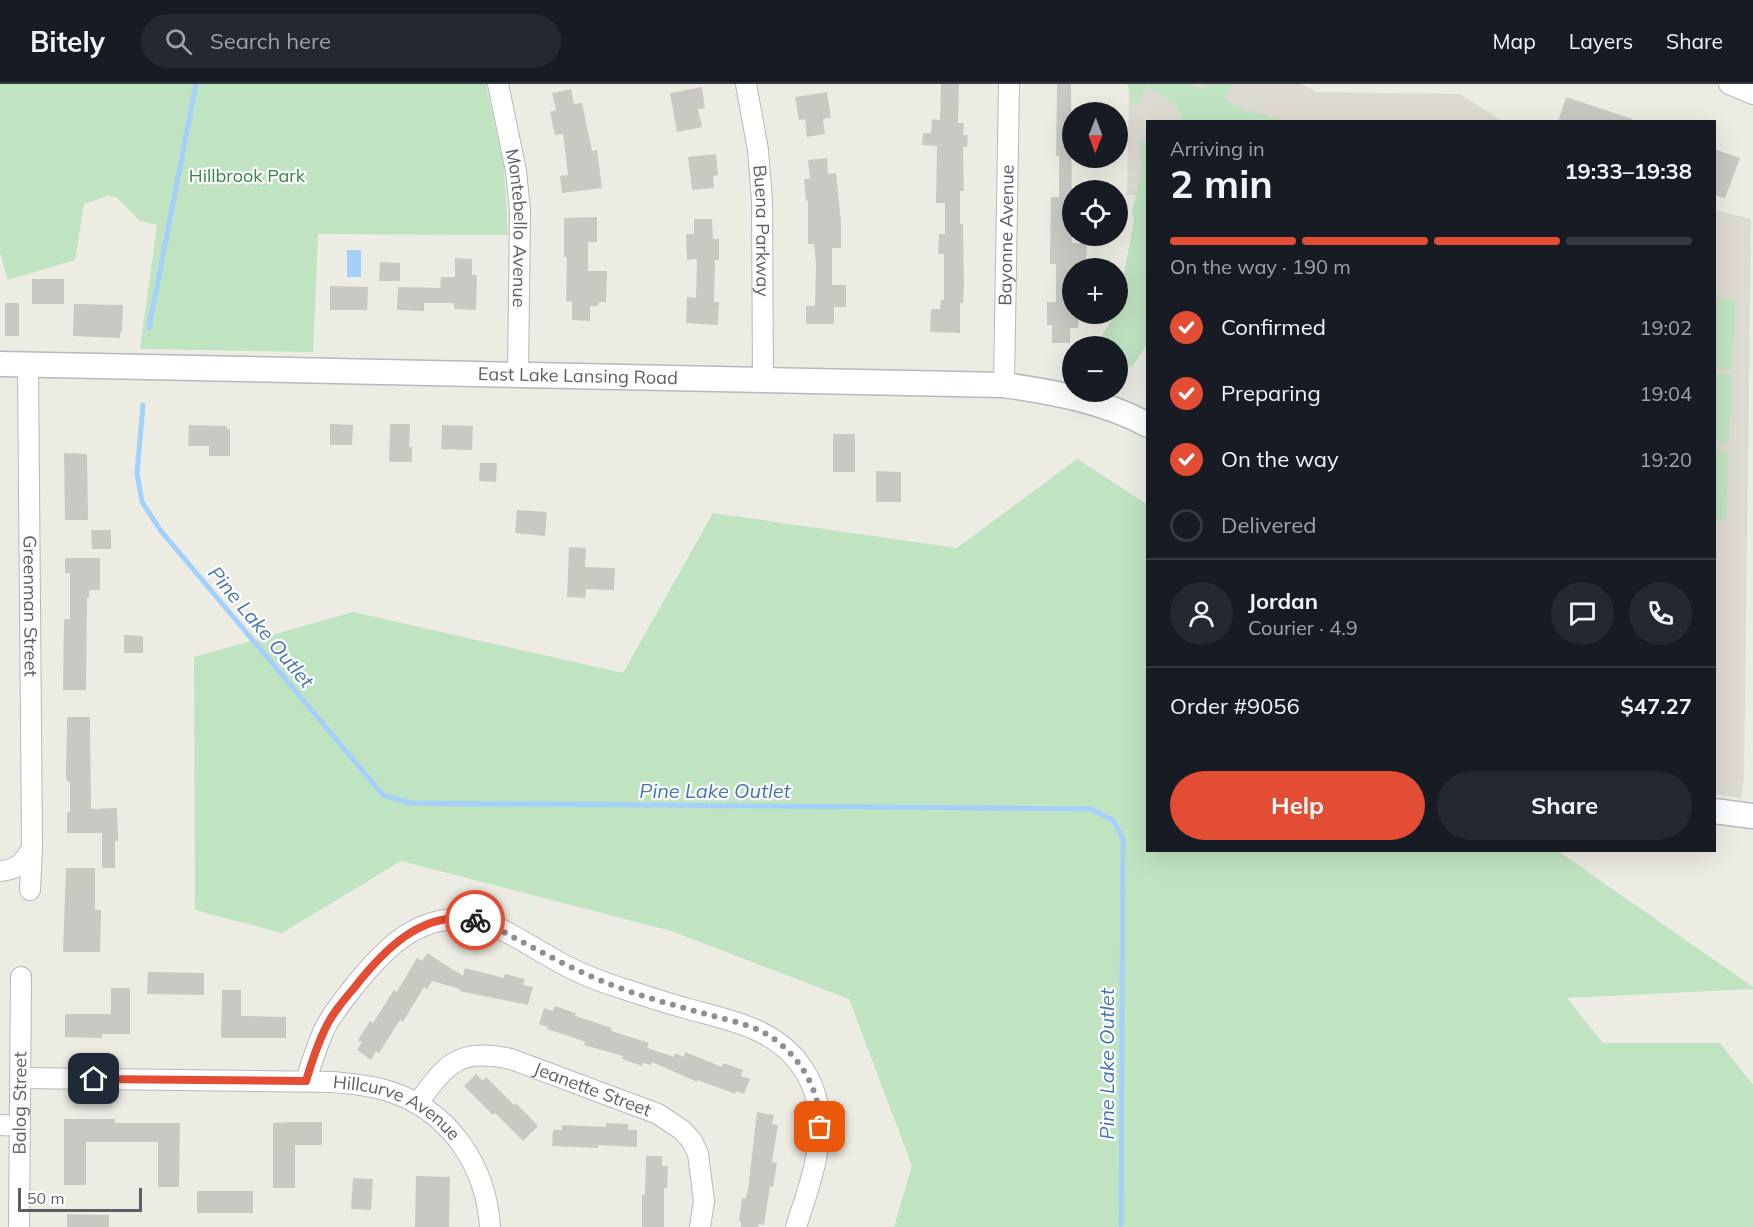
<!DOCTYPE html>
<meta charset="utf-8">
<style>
:root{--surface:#171b24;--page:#242831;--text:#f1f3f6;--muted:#9ea1a6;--line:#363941;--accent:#e24d34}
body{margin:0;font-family:Mulish,sans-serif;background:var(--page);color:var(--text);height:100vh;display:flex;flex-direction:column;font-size:22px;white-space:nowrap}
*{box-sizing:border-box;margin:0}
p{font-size:20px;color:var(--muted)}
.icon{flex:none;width:33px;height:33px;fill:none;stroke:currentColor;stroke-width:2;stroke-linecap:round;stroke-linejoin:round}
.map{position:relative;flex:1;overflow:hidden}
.panel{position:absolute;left:1146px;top:36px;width:570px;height:732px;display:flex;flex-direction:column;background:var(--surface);border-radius:0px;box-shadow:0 6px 24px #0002}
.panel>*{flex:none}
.needle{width:39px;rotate:181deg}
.fabs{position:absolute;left:1062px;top:18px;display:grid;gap:12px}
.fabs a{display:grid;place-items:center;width:66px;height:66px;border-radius:50%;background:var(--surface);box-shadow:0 6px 24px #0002;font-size:30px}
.scale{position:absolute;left:18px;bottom:15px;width:124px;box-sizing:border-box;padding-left:6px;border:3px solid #5b5e63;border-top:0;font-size:16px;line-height:21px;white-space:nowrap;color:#5b5e63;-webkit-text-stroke:4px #fff;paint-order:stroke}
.pin{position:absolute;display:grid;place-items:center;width:51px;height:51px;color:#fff;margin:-26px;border-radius:12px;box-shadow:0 3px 9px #0006}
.courier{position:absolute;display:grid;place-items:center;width:60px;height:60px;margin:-30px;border:4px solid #e24d34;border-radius:50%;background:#fff;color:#222;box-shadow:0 2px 8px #0007}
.overview em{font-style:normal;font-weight:700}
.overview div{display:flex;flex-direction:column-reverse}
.overview{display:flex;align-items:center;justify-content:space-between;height:102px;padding:0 24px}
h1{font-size:39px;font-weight:700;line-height:45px}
.bar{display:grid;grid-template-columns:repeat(4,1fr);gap:9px 6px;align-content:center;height:72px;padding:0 24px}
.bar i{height:8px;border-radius:4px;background:var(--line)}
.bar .current{background:var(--accent)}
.bar p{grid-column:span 4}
.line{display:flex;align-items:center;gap:15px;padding:0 24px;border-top:2px solid var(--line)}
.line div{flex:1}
.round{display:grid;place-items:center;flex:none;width:63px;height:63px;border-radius:32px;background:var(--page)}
ol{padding:0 24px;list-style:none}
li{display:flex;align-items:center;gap:18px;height:66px}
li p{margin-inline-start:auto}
li .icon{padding:6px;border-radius:50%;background:var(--accent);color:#fff;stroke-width:4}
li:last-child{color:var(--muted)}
li i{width:33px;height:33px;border:3px solid var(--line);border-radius:50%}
.cta{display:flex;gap:12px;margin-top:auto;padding:12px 24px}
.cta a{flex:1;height:69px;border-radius:36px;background:var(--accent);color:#fff;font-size:24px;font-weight:700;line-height:69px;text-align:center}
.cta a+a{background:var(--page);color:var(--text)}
header{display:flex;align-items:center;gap:36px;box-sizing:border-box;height:84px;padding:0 30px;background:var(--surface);border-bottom:2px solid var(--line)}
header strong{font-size:28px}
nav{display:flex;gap:33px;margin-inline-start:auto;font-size:21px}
.search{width:420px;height:54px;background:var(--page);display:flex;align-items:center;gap:15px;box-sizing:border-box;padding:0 21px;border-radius:33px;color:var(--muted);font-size:22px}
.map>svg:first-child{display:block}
.education{fill:#dddbd1}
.green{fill:#c0e4c2}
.water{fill:#a4d0fc}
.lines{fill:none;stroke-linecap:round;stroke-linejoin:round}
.stream{stroke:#a4d0fc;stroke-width:5}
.building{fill:#cac8c2}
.minor-casing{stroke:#b5b8bd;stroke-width:22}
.tertiary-casing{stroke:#b5b8bd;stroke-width:27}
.minor{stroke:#fff;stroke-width:20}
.tertiary{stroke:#fff;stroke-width:24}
.done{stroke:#8e9090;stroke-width:6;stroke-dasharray:0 10.8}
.route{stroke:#e24d34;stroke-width:8}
.labels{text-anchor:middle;stroke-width:4.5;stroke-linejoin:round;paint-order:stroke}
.park-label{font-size:18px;fill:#388541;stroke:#fff}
.street-label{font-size:18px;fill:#5b5e63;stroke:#fff}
.water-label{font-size:20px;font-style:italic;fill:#4574b5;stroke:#fff}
</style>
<header>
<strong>Bitely</strong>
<div class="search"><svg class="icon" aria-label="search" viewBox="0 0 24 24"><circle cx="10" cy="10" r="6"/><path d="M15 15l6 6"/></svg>Search here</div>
<nav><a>Map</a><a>Layers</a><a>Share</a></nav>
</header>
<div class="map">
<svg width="1753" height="1143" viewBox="0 0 1753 1143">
<rect width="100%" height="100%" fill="#edece3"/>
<!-- education -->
<path class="education" d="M1129,0H1302L1316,8L1460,10L1502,37L1148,38L1147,111H1127Z
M1714,126L1751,135L1744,694L1741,714L1714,710Z"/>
<!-- green -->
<path class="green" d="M0,0H486L504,84L508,151L318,150L313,268L140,265L157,141L140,137L116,113L107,112L84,120L75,176L8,196L0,168Z
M1127,0H1188L1203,5L1205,0H1232L1225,14L1239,24L1284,37H1184L1175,21L1148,1L1134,24Z
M1140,57H1147V260L1133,282L1118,288V262H1096V261L1115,230H1118V226L1124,215L1121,204L1134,138L1132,127L1141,92Z
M1715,215L1736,216L1732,285L1715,284Z
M1715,290H1732L1729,359H1715Z
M1715,367H1729L1726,436H1715Z
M1077,375L1147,420L1148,766L1558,767L1753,903V905L1567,914L1603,959H1720L1753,1001V1143H894L912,1082L849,915L671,847L401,777L282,849L195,826L194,573L353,528L623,589L713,429L957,464Z"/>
<!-- water -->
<path class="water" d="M347,166H361V193H347Z"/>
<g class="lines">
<!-- stream -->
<path class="stream" d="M149,244L196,0
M143,321L137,389L142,418L161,447L383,711L410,719L1091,725L1114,737L1123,755L1121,1143"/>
</g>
<!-- building -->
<path class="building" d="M941,0H959L958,39H964L963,51H968L967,63H963L964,107H960V140H963L964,201L963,219H960V249L930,248L931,225H940L941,216H944V170H938L939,150H945V119H936L937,62L922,61L923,49H931L932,35L940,36Z
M1057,0H1071L1072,159H1087L1086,184H1072V230H1079L1078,244H1070V259H1052V241H1047V218H1056V180H1050L1051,113H1059V72H1056Z
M702,3L705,24L698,25L702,43L677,48L670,9Z
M571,5L574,20L582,19L592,67L597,66L602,104L562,109L560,92L568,91L563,50L555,51L550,28L556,26L552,9Z
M827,8L831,34L823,35L825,50L807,53L805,35L799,36L795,13Z
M1566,13L1632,35L1631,38H1558Z
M1714,65L1740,74L1725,114L1714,111Z
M716,70L718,91L713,92L714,104L692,106L688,73Z
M827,74L828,90L836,89L841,138V164H832V201H846V223H834V240H806V222H815L816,179L814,160H808V116L806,117L804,95H810L808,76Z
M597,133V158H588V187H607L606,218H599L598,222H590V237L572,236V218L566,217L567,173H564V134Z
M694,135H712L713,155H719V176H715L714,218H719L718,241L686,239L687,213L696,214L697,175L687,176L686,150H694Z
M455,174L472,175V191H477L476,226L454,225V219H424V227L397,226L398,203L440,204L441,193H455Z
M380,178L400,179V197H379Z
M32,195H64V220H32Z
M330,202L368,203L367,226H330Z
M5,219H19V252H5Z
M74,220L123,221L122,248H120V254L73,252Z
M330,340L353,341L352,361H330Z
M390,340H410L409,363H412V378H389Z
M189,341L227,342V345H230V372H209V362H188Z
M442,341L473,342L472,366L441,365Z
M833,350H855V388H833Z
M64,369L87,370L88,436H65Z
M480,379H497L496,398L479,397Z
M876,387L901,388V418H876Z
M517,426L547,428L545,452L515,449Z
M91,446H111V465H92Z
M569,463L586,464L585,483L615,484L614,506L586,505L585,514L567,513Z
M65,474H100V506H89V514H87L86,606H63L64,535H70V489H65Z
M124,551L143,552V569H124Z
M67,633H90L91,725L117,724L118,757H115V784H102V749H67V728H70V699L66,695Z
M66,784H95V826H101L100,868H63Z
M427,869L463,892L465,884L504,894L505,890L525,895L523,901L533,903L528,921L459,907L460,905L432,897L427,905L424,903L403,938L400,936L379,969L376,967L371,976L357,966L362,958L358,956L370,937L373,939L394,906L397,908L417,874L422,877Z
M148,888L204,889V911L147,910Z
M111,904H130V950H102V954L65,953V930H111Z
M222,906H241V932L286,933V954H221Z
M555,922L576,929L575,932L612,944L611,947L649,959L647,964L674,973L675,969L684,973L685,968L722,983L723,979L743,986L741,992L750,995L744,1010L736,1007L735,1010L698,996L697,998L652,978L651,981L643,979L642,982L622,975L623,972L584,961L585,958L575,954L547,945L548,943L539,940L544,924L553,927Z
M476,990L483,997L486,993L514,1021L516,1019L538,1042L523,1057L495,1029L493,1031L464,1002Z
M757,1028L774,1031L772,1040L778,1041L772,1078L777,1079L773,1103L770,1102L764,1141L759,1140L758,1143H741V1137H739L742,1114L745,1115L748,1106Z
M64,1035H115V1039H180L179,1103H158V1058H86V1101H64Z
M292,1038H322V1061H295V1104H273V1039Z
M606,1039L628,1040V1046H637V1063L598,1061V1064L552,1062L553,1046H562V1041L606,1043Z
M646,1072H662V1082H668L667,1104H664V1143H642V1111H645Z
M416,1092L450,1093L449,1143H415Z
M353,1094L373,1095L371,1126L351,1125Z
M197,1107H253V1129H197Z
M67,1130L109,1131V1143H67Z"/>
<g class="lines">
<defs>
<g id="minor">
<path id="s1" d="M498,0L516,87L520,127L518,290"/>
<path id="s2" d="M746,0L758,66L762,117L763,295"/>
<path d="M1729,0L1753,10"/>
<path id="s3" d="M28,280L32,763L30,806"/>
<path id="s4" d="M1004,301L1009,0"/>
<path d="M0,787C17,786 25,778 32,763"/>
<path id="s5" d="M21,994L333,998C352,1000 370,1001 388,1007C449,1026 486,1081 490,1143"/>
<path d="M306,997C311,980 317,962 324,946C331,931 342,918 352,905C380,870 410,836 457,835C467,835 479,835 488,839C516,851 541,869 568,883C586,892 607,900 627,906C648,913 670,920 692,926C730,936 774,945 799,979C838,1030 813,1089 796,1143"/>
<path id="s6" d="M417,1020C447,979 458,964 511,975L658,1030L682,1046L692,1057L698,1070L704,1117L700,1143"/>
<path d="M0,1041L20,1042"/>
<path id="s7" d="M19,1143L21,893"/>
</g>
<g id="tertiary">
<path id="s8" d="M0,280L1004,301C1053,308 1104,317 1148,341"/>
<path d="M1714,727L1753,732"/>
</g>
</defs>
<!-- minor casing -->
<use href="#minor" class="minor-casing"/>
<!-- tertiary casing -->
<use href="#tertiary" class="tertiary-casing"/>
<!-- minor -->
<use href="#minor" class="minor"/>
<!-- tertiary -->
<use href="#tertiary" class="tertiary"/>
</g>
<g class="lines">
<!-- done -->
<path class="done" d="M475,836L487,839C530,862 572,886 617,903C649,915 681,923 713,932C729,936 746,940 761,947C796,965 821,1004 820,1043"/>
<!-- route -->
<path class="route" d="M94,995L306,997C311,980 317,962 325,945C332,930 343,917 354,904C383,867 422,825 475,836"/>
</g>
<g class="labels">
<!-- park labels -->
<g class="park-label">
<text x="247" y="98">Hillbrook Park</text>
</g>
<!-- street labels -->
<g class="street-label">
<text dy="6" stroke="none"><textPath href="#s1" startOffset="146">Montebello Avenue</textPath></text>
<text dy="6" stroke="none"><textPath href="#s2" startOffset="148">Buena Parkway</textPath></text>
<text dy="6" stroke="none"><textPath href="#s4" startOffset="150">Bayonne Avenue</textPath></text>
<text dy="6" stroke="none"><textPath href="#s8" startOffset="578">East Lake Lansing Road</textPath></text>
<text dy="6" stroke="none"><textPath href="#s3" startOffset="242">Greenman Street</textPath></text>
<text dy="6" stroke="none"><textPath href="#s6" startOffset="201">Jeanette Street</textPath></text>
<text dy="6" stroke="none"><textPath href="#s7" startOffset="124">Balog Street</textPath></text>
<text dy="6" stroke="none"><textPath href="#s5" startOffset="382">Hillcurve Avenue</textPath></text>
</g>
<!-- water labels -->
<g class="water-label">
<text transform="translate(261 543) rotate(50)" y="7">Pine Lake Outlet</text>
<text x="715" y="714">Pine Lake Outlet</text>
<text transform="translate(1107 980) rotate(-90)" y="7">Pine Lake Outlet</text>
</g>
</g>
</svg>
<div class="fabs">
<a><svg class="needle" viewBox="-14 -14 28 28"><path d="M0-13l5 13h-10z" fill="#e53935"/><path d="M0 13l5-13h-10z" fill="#9ea1a6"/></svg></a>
<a><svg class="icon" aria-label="locate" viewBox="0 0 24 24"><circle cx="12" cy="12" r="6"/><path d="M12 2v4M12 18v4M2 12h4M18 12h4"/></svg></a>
<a>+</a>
<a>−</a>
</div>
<div class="scale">50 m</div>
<div class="pin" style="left:820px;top:1043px;background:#ea580c"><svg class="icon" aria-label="bag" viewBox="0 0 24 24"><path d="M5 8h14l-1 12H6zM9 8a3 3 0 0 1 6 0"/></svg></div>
<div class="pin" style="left:94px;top:995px;background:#1f2937"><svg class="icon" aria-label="home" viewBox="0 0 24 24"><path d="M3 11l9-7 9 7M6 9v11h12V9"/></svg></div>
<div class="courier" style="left:475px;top:836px"><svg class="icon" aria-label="bike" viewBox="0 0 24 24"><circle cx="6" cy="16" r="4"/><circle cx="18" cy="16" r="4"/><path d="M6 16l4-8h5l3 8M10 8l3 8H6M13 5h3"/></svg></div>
<section class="panel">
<div class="overview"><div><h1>2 min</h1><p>Arriving in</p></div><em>19:33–19:38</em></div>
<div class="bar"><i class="current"></i><i class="current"></i><i class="current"></i><i></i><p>On the way · 190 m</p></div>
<ol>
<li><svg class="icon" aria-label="check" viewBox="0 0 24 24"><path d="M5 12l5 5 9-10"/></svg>Confirmed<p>19:02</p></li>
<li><svg class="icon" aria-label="check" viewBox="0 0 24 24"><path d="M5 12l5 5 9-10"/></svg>Preparing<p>19:04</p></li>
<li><svg class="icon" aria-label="check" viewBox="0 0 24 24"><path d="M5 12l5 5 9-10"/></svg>On the way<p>19:20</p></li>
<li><i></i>Delivered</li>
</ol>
<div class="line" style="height:108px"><a class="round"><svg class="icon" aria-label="person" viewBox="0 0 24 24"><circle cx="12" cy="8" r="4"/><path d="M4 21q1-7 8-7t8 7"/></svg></a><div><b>Jordan</b><p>Courier · 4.9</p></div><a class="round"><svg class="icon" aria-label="chat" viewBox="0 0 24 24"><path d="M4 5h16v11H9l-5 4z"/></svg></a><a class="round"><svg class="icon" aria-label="phone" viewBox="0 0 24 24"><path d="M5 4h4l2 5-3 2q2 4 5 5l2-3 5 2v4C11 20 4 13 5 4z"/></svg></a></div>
<div class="line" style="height:78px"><div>Order #9056</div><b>$47.27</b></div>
<div class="cta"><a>Help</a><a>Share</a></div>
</section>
</div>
